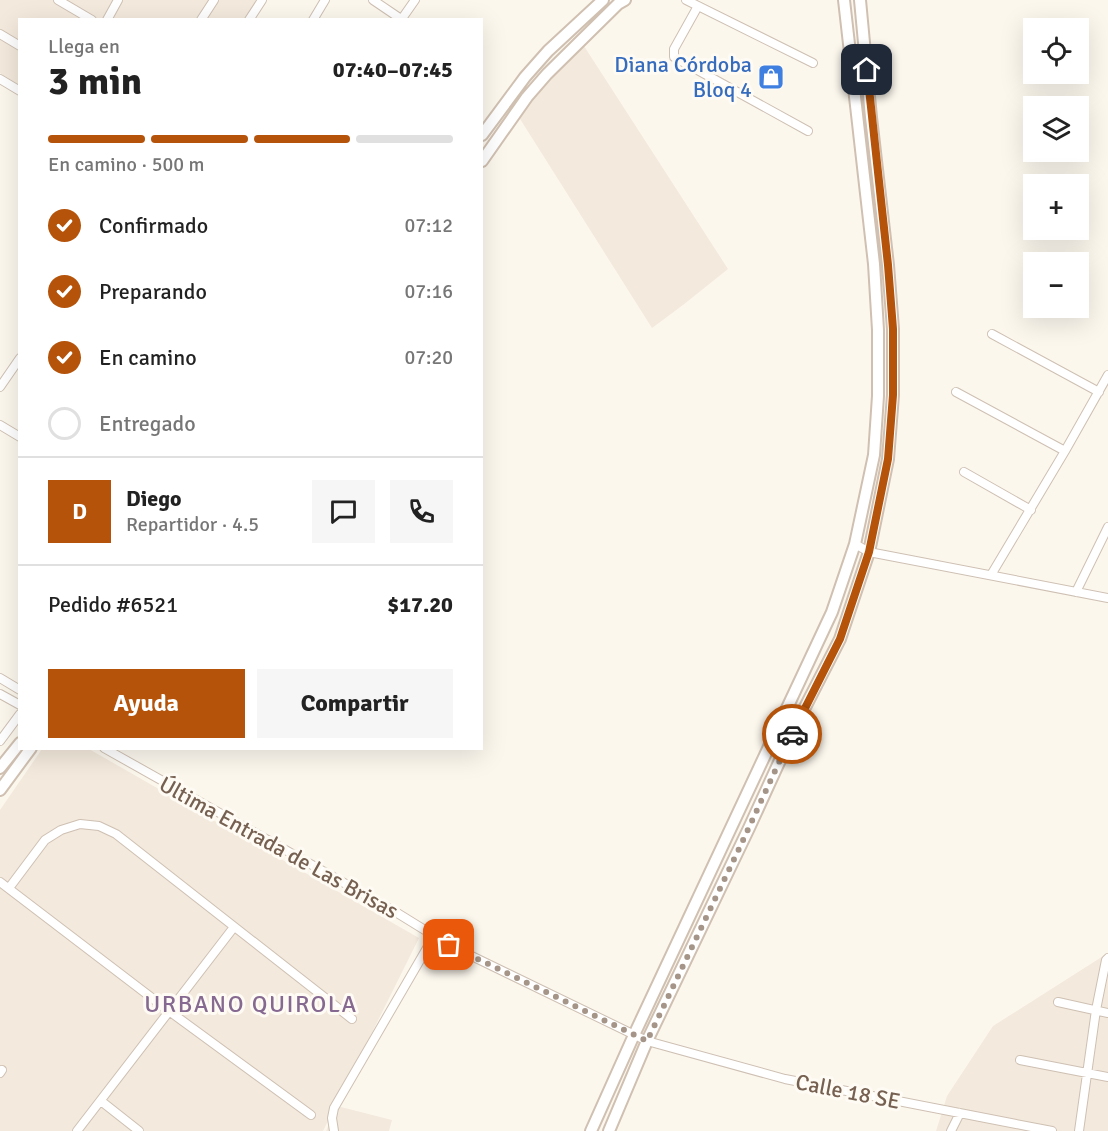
<!DOCTYPE html>
<html lang="es">
<meta charset="utf-8">
<style>
:root{--surface:#fff;--page:#f6f6f6;--text:#222;--muted:#767676;--line:#e0e0e0;--accent:#b45309}
body{margin:0;font-family:Signika,sans-serif;background:var(--page);color:var(--text);height:100vh;display:flex;flex-direction:column;font-size:22px;white-space:nowrap}
*{box-sizing:border-box;margin:0}
p{font-size:20px;color:var(--muted)}
.icon{flex:none;width:33px;height:33px;fill:none;stroke:currentColor;stroke-width:2;stroke-linecap:round;stroke-linejoin:round}
.map{position:relative;flex:1;overflow:hidden}
.drawer{position:absolute;left:18px;top:18px;width:465px;height:732px;display:flex;flex-direction:column;background:var(--surface);border-radius:0px;box-shadow:0 6px 24px #0002}
.drawer>*{flex:none}
.tools{position:absolute;left:1023px;top:18px;display:grid;gap:12px}
.tools a{display:grid;place-items:center;width:66px;height:66px;border-radius:0px;background:var(--surface);box-shadow:0 6px 24px #0002;font-size:30px}
.pin{position:absolute;display:grid;place-items:center;width:51px;height:51px;color:#fff;margin:-26px;border-radius:12px;box-shadow:0 3px 9px #0006}
.courier{position:absolute;display:grid;place-items:center;width:60px;height:60px;margin:-30px;border:4px solid #b45309;border-radius:50%;background:#fff;color:#222;box-shadow:0 2px 8px #0007}
.overview em{font-style:normal;font-weight:700}
.overview div{display:flex;flex-direction:column-reverse}
.overview{display:flex;align-items:center;justify-content:space-between;height:102px;padding:0 30px}
h1{font-size:39px;font-weight:700;line-height:45px}
.bar{display:grid;grid-template-columns:repeat(4,1fr);gap:9px 6px;align-content:center;height:72px;padding:0 30px}
.bar i{height:8px;border-radius:4px;background:var(--line)}
.bar .active{background:var(--accent)}
.bar p{grid-column:span 4}
.line{display:flex;align-items:center;gap:15px;padding:0 30px;border-top:2px solid var(--line)}
.line div{flex:1}
.round{display:grid;place-items:center;flex:none;width:63px;height:63px;border-radius:0px;background:var(--page)}
ol{padding:0 30px;list-style:none}
li{display:flex;align-items:center;gap:18px;height:66px}
li p{margin-inline-start:auto}
li .icon{padding:6px;border-radius:50%;background:var(--accent);color:#fff;stroke-width:4}
li:last-child{color:var(--muted)}
li i{width:33px;height:33px;border:3px solid var(--line);border-radius:50%}
.primary-button{display:flex;gap:12px;margin-top:auto;padding:12px 30px}
.primary-button a{flex:1;height:69px;border-radius:0px;background:var(--accent);color:#fff;font-size:24px;font-weight:700;line-height:69px;text-align:center}
.primary-button a+a{background:var(--page);color:var(--text)}
.map>svg:first-child{display:block}
.residential{fill:#f3e9dc}
.lines{fill:none;stroke-linecap:round;stroke-linejoin:round}
.street-casing{stroke:#cec0b3;stroke-width:10}
.secondary-casing{stroke:#d0c0b1;stroke-width:14}
.street{stroke:#fff;stroke-width:8}
.secondary{stroke:#fff;stroke-width:10}
.done{stroke:#a59588;stroke-width:6;stroke-dasharray:0 10.8}
.route{stroke:#b45309;stroke-width:8}
.labels{text-anchor:middle;stroke-width:6;stroke-linejoin:round;paint-order:stroke}
.shop-label{font-size:22px;fill:#366cbe;stroke:#fefbf4;text-anchor:end}
.street-label{font-size:22px;fill:#766051;stroke:#fefbf4}
.neighbourhood-label{font-size:24px;letter-spacing:1.5px;fill:#866991;stroke:#fefbf4}
</style>
<div class="map">
<svg width="1108" height="1131" viewBox="0 0 1108 1131">
<rect width="100%" height="100%" fill="#fcf7ed"/>
<!-- residential -->
<path class="residential" d="M0,0H258L244,19L20,20L19,85L0,73Z
M584,46L728,269L683,305L652,328L515,111Z
M42,749H89L419,938L323,1131H0V810Z
M1108,953V1131H936L947,1096L993,1026Z
M337,1106L392,1120L389,1131H326Z"/>
<g class="lines">
<defs>
<path id="street" d="M58,0L92,20
M373,0L401,19
M686,0L813,63
M698,6L674,49V57L808,131
M107,20L118,0
M201,20L214,0
M249,20L262,0
M313,20L325,0
M401,20L415,0
M0,34L20,46
M0,79L20,91
M992,334L1099,392
M0,387L20,358
M956,392L1065,451
M0,425L20,437
M964,472L1031,510
M855,544L869,552L1108,598
M991,575L1065,451L1108,375
M1076,592L1108,527
M0,678L20,690
M0,694L20,705
M0,741L20,714
M104,748L394,911L449,945L647,1041L785,1079L1052,1131
M0,882L169,1011L311,1115
M9,888L45,840L61,830L80,824L99,826L116,834L352,1019
M1058,1002L1108,1013
M1020,1060L1108,1077
M0,1073L2,1070
M101,1101L139,1131
M77,1131L234,927
M334,1131L332,1118L334,1108L434,936
M951,1131L960,1113
M1079,1131L1096,1010L1106,960L1108,958"/>
<path id="secondary" d="M482,135L525,77L548,51L603,0
M482,161L527,97L547,74L618,4L625,0
M0,768L20,743
M0,790L31,748
M591,1131L634,1035L832,612L855,544L874,455L878,396V330L874,264L844,0
M609,1131L647,1041L749,828L798,721L840,639L869,552L888,459L893,395V329L888,265L871,117L860,0"/>
</defs>
<!-- street casing -->
<use href="#street" class="street-casing"/>
<!-- secondary casing -->
<use href="#secondary" class="secondary-casing"/>
<!-- street -->
<use href="#street" class="street"/>
<!-- secondary -->
<use href="#secondary" class="secondary"/>
</g>
<g class="lines">
<!-- done -->
<path class="done" d="M449,945L647,1041L739,849L792,734"/>
<!-- route -->
<path class="route" d="M792,734L840,639L869,552L888,459L893,395V329L888,265L867,70"/>
</g>
<!-- icons -->
<defs>
<symbol id="shop-square" viewBox="-11 -11 22 22"><rect x="-9" y="-9" width="18" height="18" rx="4" fill="#3f7fe0" stroke="#fefbf4"/><path d="M-5-2.5h2.3a2.7 3.5 0 0 1 5.4 0H5L5.5 6h-11ZM-1.5-2.5h3a1.5 2.3 0 0 0-3 0Z" fill="#fff"/></symbol>
</defs>
<g fill-rule="evenodd">
<use href="#shop-square" x="756" y="62" width="30" height="30"/>
</g>
<g class="labels">
<!-- shop labels -->
<g class="shop-label">
<text x="752" y="72">Diana Córdoba<tspan x="752" dy="25">Bloq 4</tspan></text>
</g>
<!-- street labels -->
<g class="street-label">
<text transform="translate(279 847) rotate(29)" y="8">Última Entrada de Las Brisas</text>
<text transform="translate(848 1091) rotate(11)" y="8">Calle 18 SE</text>
</g>
<!-- neighbourhood labels -->
<g class="neighbourhood-label">
<text x="251" y="1012">URBANO QUIROLA</text>
</g>
</g>
</svg>
<div class="tools">
<a><svg class="icon" aria-label="locate" viewBox="0 0 24 24"><circle cx="12" cy="12" r="6"/><path d="M12 2v4M12 18v4M2 12h4M18 12h4"/></svg></a>
<a><svg class="icon" aria-label="layers" viewBox="0 0 24 24"><path d="M12 4l9 5-9 5-9-5zM3 14l9 5 9-5"/></svg></a>
<a>+</a>
<a>−</a>
</div>
<div class="pin" style="left:449px;top:945px;background:#ea580c"><svg class="icon" aria-label="bag" viewBox="0 0 24 24"><path d="M5 8h14l-1 12H6zM9 8a3 3 0 0 1 6 0"/></svg></div>
<div class="pin" style="left:867px;top:70px;background:#1f2937"><svg class="icon" aria-label="home" viewBox="0 0 24 24"><path d="M3 11l9-7 9 7M6 9v11h12V9"/></svg></div>
<div class="courier" style="left:792px;top:734px"><svg class="icon" aria-label="car" viewBox="0 0 24 24"><path d="M5 17H2v-5l4-1 3-4h7l3 4 3 1v5h-3M9 17h6M6 11h13"/><circle cx="7" cy="17" r="2"/><circle cx="17" cy="17" r="2"/></svg></div>
<section class="drawer">
<div class="overview"><div><h1>3 min</h1><p>Llega en</p></div><em>07:40–07:45</em></div>
<div class="bar"><i class="active"></i><i class="active"></i><i class="active"></i><i></i><p>En camino · 500 m</p></div>
<ol>
<li><svg class="icon" aria-label="check" viewBox="0 0 24 24"><path d="M5 12l5 5 9-10"/></svg>Confirmado<p>07:12</p></li>
<li><svg class="icon" aria-label="check" viewBox="0 0 24 24"><path d="M5 12l5 5 9-10"/></svg>Preparando<p>07:16</p></li>
<li><svg class="icon" aria-label="check" viewBox="0 0 24 24"><path d="M5 12l5 5 9-10"/></svg>En camino<p>07:20</p></li>
<li><i></i>Entregado</li>
</ol>
<div class="line" style="height:108px"><b class="round" style="background:var(--accent);color:#fff">D</b><div><b>Diego</b><p>Repartidor · 4.5</p></div><a class="round"><svg class="icon" aria-label="chat" viewBox="0 0 24 24"><path d="M4 5h16v11H9l-5 4z"/></svg></a><a class="round"><svg class="icon" aria-label="phone" viewBox="0 0 24 24"><path d="M5 4h4l2 5-3 2q2 4 5 5l2-3 5 2v4C11 20 4 13 5 4z"/></svg></a></div>
<div class="line" style="height:78px"><div>Pedido #6521</div><b>$17.20</b></div>
<div class="primary-button"><a>Ayuda</a><a>Compartir</a></div>
</section>
</div>
